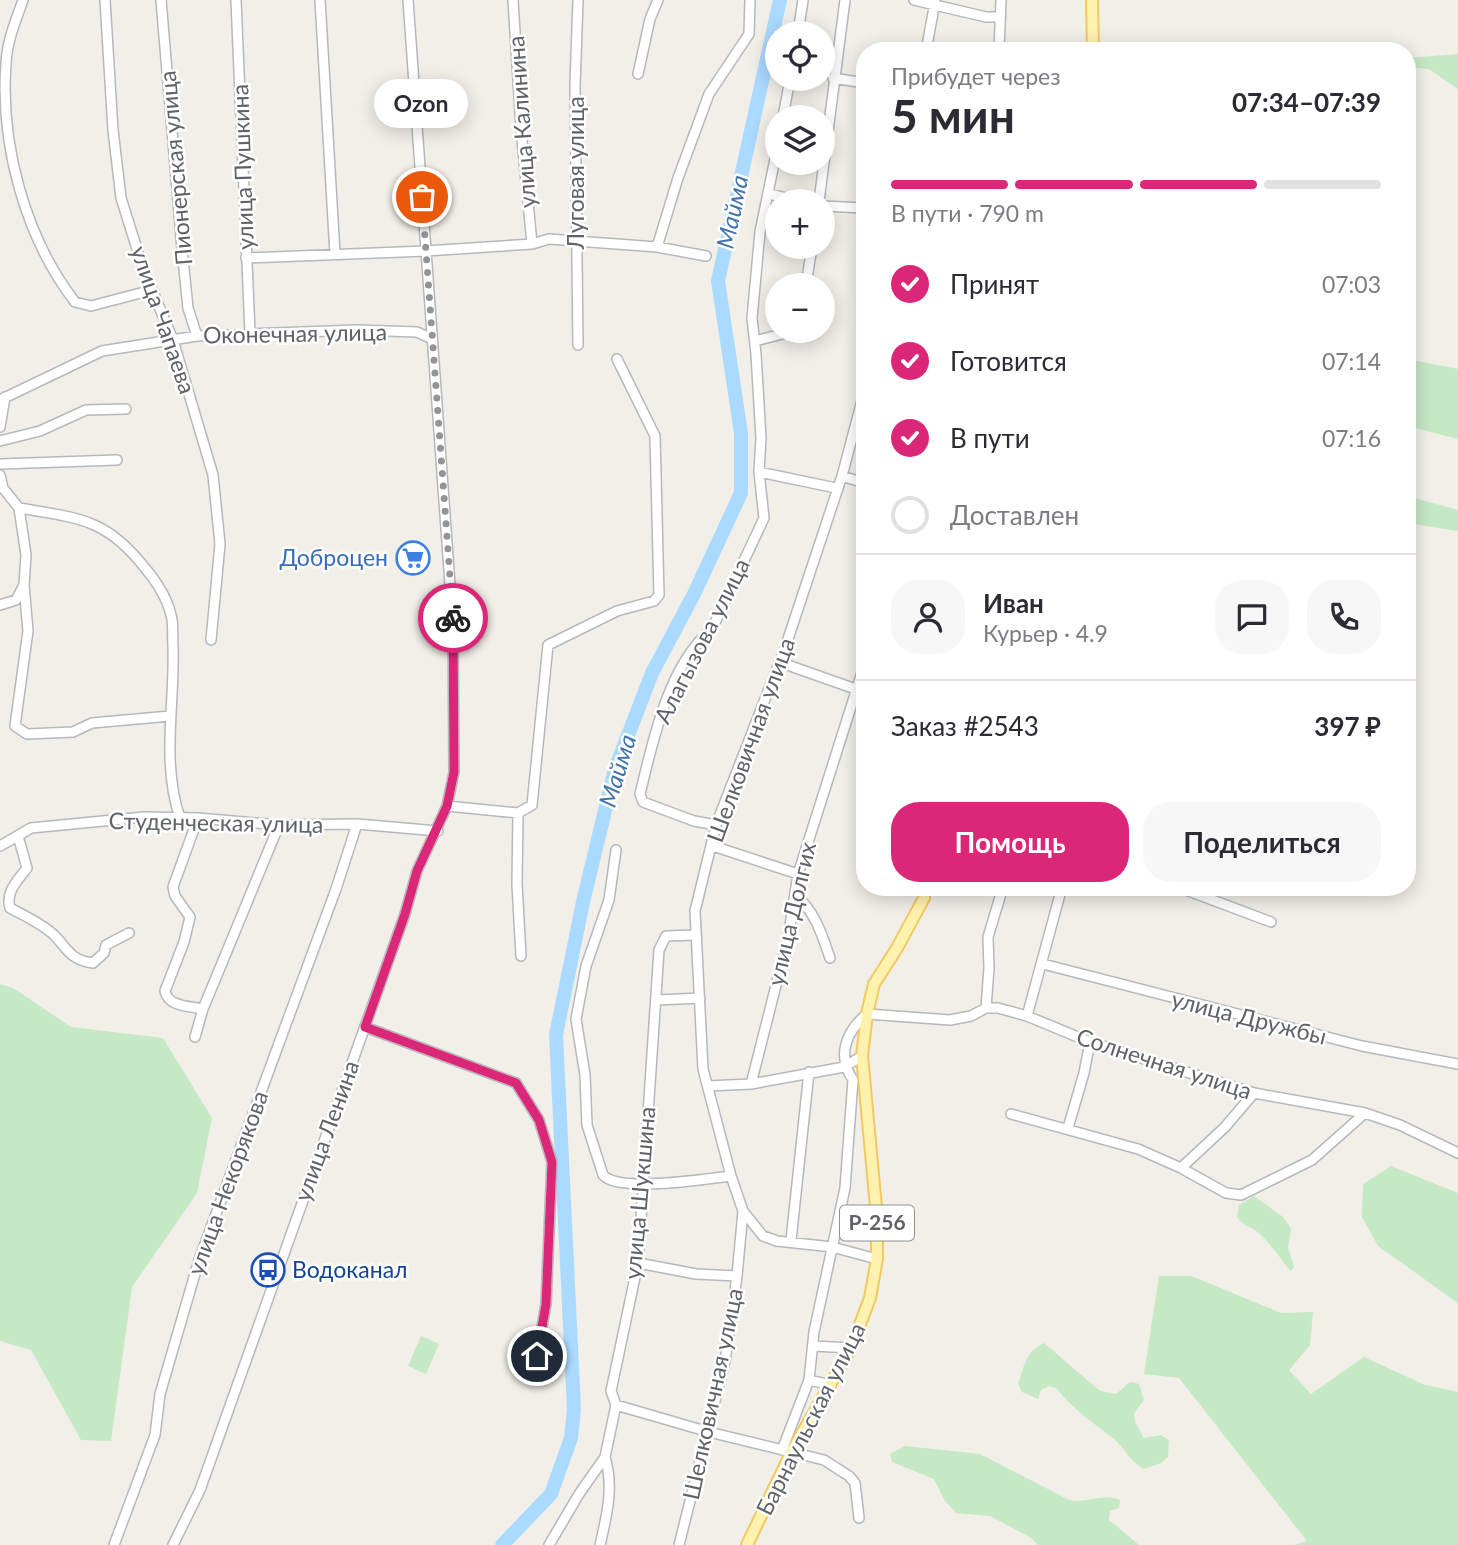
<!DOCTYPE html>
<html lang="ru">
<meta charset="utf-8">
<style>
:root{--surface:#fff;--page:#f7f7f7;--text:#2b2b33;--muted:#7c7c81;--line:#e1e1e2;--accent:#db2777}
body{margin:0;font-family:Lato,sans-serif;background:var(--page);color:var(--text);height:100vh;display:flex;flex-direction:column;font-size:26px;white-space:nowrap}
*{box-sizing:border-box;margin:0}
p{font-size:23px;color:var(--muted)}
.icon{flex:none;width:38px;height:38px;fill:none;stroke:currentColor;stroke-width:2;stroke-linecap:round;stroke-linejoin:round}
.map{position:relative;flex:1;overflow:hidden}
.panel{position:absolute;left:856px;top:42px;width:560px;height:854px;display:flex;flex-direction:column;background:var(--surface);border-radius:28px;box-shadow:0 4px 18px #0003}
.panel>*{flex:none}
.fabs{position:absolute;left:765px;top:21px;display:grid;gap:14px}
.fabs a{display:grid;place-items:center;width:70px;height:70px;border-radius:50%;background:var(--surface);box-shadow:0 4px 18px #0003;font-size:35px}
.pin{position:absolute;display:grid;place-items:center;width:60px;height:60px;color:#fff;margin:-30px;border:4px solid #fff;border-radius:50%;box-shadow:0 2px 7px #0007}
.courier{position:absolute;display:grid;place-items:center;width:70px;height:70px;margin:-35px;border:5px solid #db2777;border-radius:50%;background:#fff;color:#222;box-shadow:0 2px 9px #0007}
.bubble{position:absolute;height:49px;border-radius:24px;background:var(--surface);box-shadow:0 4px 18px #0003;font-size:23px;font-weight:700;line-height:49px;text-align:center}
.headline em{font-style:normal;font-weight:700}
.headline div{display:flex;flex-direction:column-reverse}
.headline{display:flex;align-items:center;justify-content:space-between;height:119px;padding:0 35px}
h1{font-size:46px;font-weight:700;line-height:52px}
.bar{display:grid;grid-template-columns:repeat(4,1fr);gap:10px 7px;align-content:center;height:84px;padding:0 35px}
.bar i{height:9px;border-radius:5px;background:var(--line)}
.bar .on{background:var(--accent)}
.bar p{grid-column:span 4}
.line{display:flex;align-items:center;gap:18px;padding:0 35px;border-top:2px solid var(--line)}
.line div{flex:1}
.round{display:grid;place-items:center;flex:none;width:74px;height:74px;border-radius:28px;background:var(--page)}
ol{padding:0 35px;list-style:none}
li{display:flex;align-items:center;gap:21px;height:77px}
li p{margin-inline-start:auto}
li .icon{padding:7px;border-radius:50%;background:var(--accent);color:#fff;stroke-width:4}
li:last-child{color:var(--muted)}
li i{width:38px;height:38px;border:4px solid var(--line);border-radius:50%}
.cta{display:flex;gap:14px;margin-top:auto;padding:14px 35px}
.cta a{flex:1;height:80px;border-radius:28px;background:var(--accent);color:#fff;font-size:28px;font-weight:700;line-height:80px;text-align:center}
.cta a+a{background:var(--page);color:var(--text)}
.map>svg:first-child{display:block}
.green{fill:#c5e8c5}
.lines{fill:none;stroke-linecap:round;stroke-linejoin:round}
.river{stroke:#aadaff;stroke-width:14}
.minor-casing{stroke:#b5b8bc;stroke-width:12}
.major-casing{stroke:#f2c960;stroke-width:14}
.minor{stroke:#fff;stroke-width:9}
.major{stroke:#fff2af;stroke-width:10}
.done{stroke:#929495;stroke-width:7;stroke-dasharray:0 12.6}
.route{stroke:#db2777;stroke-width:9}
.labels{text-anchor:middle;stroke-width:5;stroke-linejoin:round;paint-order:stroke}
.shield{fill:#fff;stroke:#8f9295;stroke-width:2}
.shield-label{font-size:21px;font-weight:bold;fill:#5f6368}
.street-label{font-size:23px;fill:#5f6368;stroke:#fff}
.shop-label{font-size:23px;fill:#366cbe;stroke:#fff;text-anchor:end}
.transit-label{font-size:23px;fill:#164399;stroke:#fff;text-anchor:start}
.water-label{font-size:24px;font-style:italic;fill:#4174aa;stroke:#fff}
</style>
<div class="map">
<svg width="1458" height="1545" viewBox="0 0 1458 1545">
<rect width="100%" height="100%" fill="#f1efe8"/>
<!-- green -->
<path class="green" d="M1458,54V89L1429,69L1407,67V58Z
M1407,359L1458,369V439L1407,426Z
M1407,496L1458,510V531L1407,523Z
M0,984L13,988L71,1027L163,1038L212,1118L197,1193L132,1287L111,1441L81,1440L31,1350L0,1341Z
M1391,1166L1458,1193V1303L1378,1246L1362,1217L1363,1184Z
M1254,1196L1283,1217L1291,1228L1288,1247L1294,1267L1291,1271C1280,1259 1271,1244 1259,1233C1251,1226 1242,1226 1237,1217L1239,1205Z
M1159,1276H1191L1281,1313L1313,1312L1310,1345L1289,1370L1311,1394L1364,1357L1425,1385L1458,1392V1545H1294L1307,1541L1179,1378L1144,1374Z
M421,1336L439,1344L426,1374L408,1366Z
M1044,1343L1100,1391L1116,1394L1130,1382L1139,1384L1144,1400L1134,1413L1135,1422L1144,1438L1161,1435L1169,1440L1168,1457L1161,1463L1144,1469C1129,1461 1125,1448 1113,1438C1093,1423 1072,1408 1056,1388L1049,1386L1041,1390L1038,1399L1022,1392L1018,1384C1025,1365 1025,1352 1044,1343Z
M905,1446L980,1454L1069,1500C1087,1504 1101,1493 1120,1500L1119,1508L1110,1511L1109,1520L1139,1545H1038L1030,1537L990,1516L956,1513L945,1501L934,1479L892,1462L890,1454Z"/>
<g class="lines">
<!-- river -->
<path class="river" d="M502,1545L551,1494L571,1438L574,1409L556,1035L583,902L615,769L652,673L694,594L741,493V433L718,281L780,0"/>
<defs>
<path id="minor" d="M23,0C16,20 7,41 6,63C0,145 25,237 75,302L91,306L152,290
M105,0L113,130L121,198L143,268L173,340L213,475L220,544L211,640
M161,0L182,249L188,308L197,336
M236,0L250,333
M320,0L335,254
M513,0L521,129L532,244
M914,0L986,17H1000
M798,33L803,0
M926,51L935,2
M999,51L1001,0
M638,74L650,19L658,0
M833,78L864,83
M783,117L790,79
M769,194L800,201
M819,201L845,0
M822,206L864,208
M657,247L678,178L709,94L749,34L750,0
M246,258L426,251L532,244L549,239L657,247L706,256
M806,285L812,247
M755,341L794,331
M578,345L575,85L578,0
M0,400L102,351L197,336L357,330L417,332L432,339
M0,427L5,397
M0,441L40,431L86,410L126,409
M0,464L117,460
M759,472L836,488
M0,475L3,488L19,508L26,555L24,585L28,631L15,726L27,734L73,732L92,723L170,716
M842,476L864,483
M19,508C78,518 106,518 145,568C156,581 167,598 171,615C174,624 172,637 173,647C175,704 161,762 180,818
M0,605L16,600L24,585
M779,662L864,692
M447,806L518,813L532,805L548,645L617,611L654,601L659,595L655,436L617,359
M518,813L517,884L521,956
M198,818L173,887L175,896L190,917L184,942L165,991C168,1007 190,1006 203,1009
M716,825L694,821L643,802L640,794C653,741 668,665 712,629L764,518L759,472L761,438L756,354L752,318L760,232L777,149
M18,836L27,868C18,880 5,892 10,908C25,916 41,923 54,935C67,948 71,961 93,963L104,953L106,945L129,933
M0,846L31,828L144,817L198,818L279,825L357,824L438,831
M713,846L798,874
M616,850L609,900L586,966L576,1019L585,1075L587,1125L603,1175C619,1193 705,1179 731,1176
M1178,887L1271,922
M796,896C815,911 822,935 830,958
M1043,964L1362,1046L1458,1064
M658,1000L700,998
M986,1008L989,968L988,937L1003,887
M1027,1016L1062,887
M365,1027L516,1083L539,1120L552,1162L546,1304L537,1356
M195,1037L203,1009L279,825
M751,1084L788,938L798,874L864,666
M708,1086L751,1084L844,1067L862,1056
M1011,1114L1138,1149L1181,1168L1226,1193L1241,1195L1312,1160L1365,1113
M1068,1128L1084,1073L1090,1042
M1181,1168L1225,1127L1254,1093
M743,1211L763,1236L777,1241L832,1247L877,1259
M791,1240L809,1072
M638,1263L696,1274L737,1276
M814,1346L851,1348
M831,1385L809,1380L814,1332L845,1188L853,1080C837,1056 845,1032 867,1014L950,1020L971,1016L986,1008H998L1027,1016L1090,1042L1254,1093L1365,1113L1400,1125L1458,1153
M616,1405L709,1432L824,1460L849,1476L855,1483L859,1518
M782,1450L809,1380
M114,1545L155,1435L160,1394L199,1260L336,889L357,824
M173,1545L200,1490L405,914L417,871L447,806L454,772L453,626L408,0
M549,1545L579,1494L605,1457L616,1405L611,1391L638,1263L659,950L666,936L695,935
M600,1545C607,1515 614,1487 605,1457
M679,1545L725,1361L737,1276L743,1211L731,1176L703,1069L695,911L716,825L785,648L842,476L864,393"/>
<path id="major" d="M1092,0L1093,51
M747,1545L791,1453L851,1348L870,1298L877,1259V1218L862,1056L867,1014L874,984L897,948L924,898V887"/>
</defs>
<!-- minor casing -->
<use href="#minor" class="minor-casing"/>
<!-- major casing -->
<use href="#major" class="major-casing"/>
<!-- minor -->
<use href="#minor" class="minor"/>
<!-- major -->
<use href="#major" class="major"/>
</g>
<g class="lines">
<!-- done -->
<path class="done" d="M422,197L453,618"/>
<!-- route -->
<path class="route" d="M453,618L454,772L447,806L417,871L405,914L365,1027L516,1083L539,1120L552,1162L546,1304L537,1356"/>
</g>
<!-- icons -->
<defs>
<symbol id="supermarket-ring" viewBox="-11 -11 22 22"><circle r="9.5" fill="#fff" stroke="#3f7fe0" stroke-width="1.5"/><path d="M-6-5.5h2.5l.6 2H6L4.5 2H-2.5L-4.4-4H-6ZM-1.5 3.2a1.3 1.3 0 1 0 .1 0ZM3 3.2a1.3 1.3 0 1 0 .1 0Z" fill="#3f7fe0"/></symbol>
<symbol id="bus-ring" viewBox="-11 -11 22 22"><circle r="9.5" fill="#fff" stroke="#1a4fb4" stroke-width="1.5"/><path d="M-5-6H5V4H4V6H2V4H-2V6H-4V4H-5ZM-3.5-4V0h7V-4ZM-3.5 1.2v1.5H-2V1.2ZM2 1.2v1.5H3.5V1.2Z" fill="#1a4fb4"/></symbol>
</defs>
<g fill-rule="evenodd">
<use href="#supermarket-ring" x="394" y="539" width="38" height="38"/>
<use href="#bus-ring" x="249" y="1251" width="38" height="38"/>
</g>
<g class="labels">
<!-- shield labels -->
<rect class="shield" x="840" y="1205.5" width="74" height="35" rx="5"/>
<g class="shield-label">
<text x="877" y="1230">Р-256</text>
</g>
<!-- street labels -->
<g class="street-label">
<text transform="translate(522 122) rotate(-94)" y="8">улица Калинина</text>
<text transform="translate(243 167) rotate(-92)" y="8">улица Пушкина</text>
<text transform="translate(176 168) rotate(-95)" y="8">Пионерская улица</text>
<text transform="translate(576 173) rotate(-90)" y="8">Луговая улица</text>
<text transform="translate(163 320) rotate(71)" y="8">улица Чапаева</text>
<text transform="translate(295 334) rotate(-1)" y="8">Оконечная улица</text>
<text transform="translate(702 641) rotate(-63)" y="8">Алагызова улица</text>
<text transform="translate(751 740) rotate(-70)" y="8">Шелковичная улица</text>
<text transform="translate(216 823) rotate(1)" y="8">Студенческая улица</text>
<text transform="translate(792 914) rotate(-77)" y="8">улица Долгих</text>
<text transform="translate(1249 1018) rotate(14)" y="8">улица Дружбы</text>
<text transform="translate(1164 1064) rotate(18)" y="8">Солнечная улица</text>
<text transform="translate(327 1131) rotate(-70)" y="8">улица Ленина</text>
<text transform="translate(228 1183) rotate(-70)" y="8">улица Некорякова</text>
<text transform="translate(640 1193) rotate(-85)" y="8">улица Шукшина</text>
<text transform="translate(713 1394) rotate(-78)" y="8">Шелковичная улица</text>
<text transform="translate(811 1419) rotate(-63)" y="8">Барнаульская улица</text>
</g>
<!-- shop labels -->
<g class="shop-label">
<text x="388" y="566">Доброцен</text>
</g>
<!-- transit labels -->
<g class="transit-label">
<text x="292" y="1278">Водоканал</text>
</g>
<!-- water labels -->
<g class="water-label">
<text transform="translate(733 212) rotate(-78)" y="8">Майма</text>
<text transform="translate(618 771) rotate(-73)" y="8">Майма</text>
</g>
</g>
</svg>
<div class="fabs">
<a><svg class="icon" aria-label="locate" viewBox="0 0 24 24"><circle cx="12" cy="12" r="6"/><path d="M12 2v4M12 18v4M2 12h4M18 12h4"/></svg></a>
<a><svg class="icon" aria-label="layers" viewBox="0 0 24 24"><path d="M12 4l9 5-9 5-9-5zM3 14l9 5 9-5"/></svg></a>
<a>+</a>
<a>−</a>
</div>
<div class="pin" style="left:422px;top:197px;background:#ea580c"><svg class="icon" aria-label="bag" viewBox="0 0 24 24"><path d="M5 8h14l-1 12H6zM9 8a3 3 0 0 1 6 0"/></svg></div>
<div class="pin" style="left:537px;top:1356px;background:#1f2937"><svg class="icon" aria-label="home" viewBox="0 0 24 24"><path d="M3 11l9-7 9 7M6 9v11h12V9"/></svg></div>
<div class="courier" style="left:453px;top:618px"><svg class="icon" aria-label="bike" viewBox="0 0 24 24"><circle cx="6" cy="16" r="4"/><circle cx="18" cy="16" r="4"/><path d="M6 16l4-8h5l3 8M10 8l3 8H6M13 5h3"/></svg></div>
<div class="bubble" style="left:374px;top:79px;width:94px">Ozon</div>
<section class="panel">
<div class="headline"><div><h1>5 мин</h1><p>Прибудет через</p></div><em>07:34–07:39</em></div>
<div class="bar"><i class="on"></i><i class="on"></i><i class="on"></i><i></i><p>В пути · 790 m</p></div>
<ol>
<li><svg class="icon" aria-label="check" viewBox="0 0 24 24"><path d="M5 12l5 5 9-10"/></svg>Принят<p>07:03</p></li>
<li><svg class="icon" aria-label="check" viewBox="0 0 24 24"><path d="M5 12l5 5 9-10"/></svg>Готовится<p>07:14</p></li>
<li><svg class="icon" aria-label="check" viewBox="0 0 24 24"><path d="M5 12l5 5 9-10"/></svg>В пути<p>07:16</p></li>
<li><i></i>Доставлен</li>
</ol>
<div class="line" style="height:126px"><a class="round"><svg class="icon" aria-label="person" viewBox="0 0 24 24"><circle cx="12" cy="8" r="4"/><path d="M4 21q1-7 8-7t8 7"/></svg></a><div><b>Иван</b><p>Курьер · 4.9</p></div><a class="round"><svg class="icon" aria-label="chat" viewBox="0 0 24 24"><path d="M4 5h16v11H9l-5 4z"/></svg></a><a class="round"><svg class="icon" aria-label="phone" viewBox="0 0 24 24"><path d="M5 4h4l2 5-3 2q2 4 5 5l2-3 5 2v4C11 20 4 13 5 4z"/></svg></a></div>
<div class="line" style="height:91px"><div>Заказ #2543</div><b>397 ₽</b></div>
<div class="cta"><a>Помощь</a><a>Поделиться</a></div>
</section>
</div>
